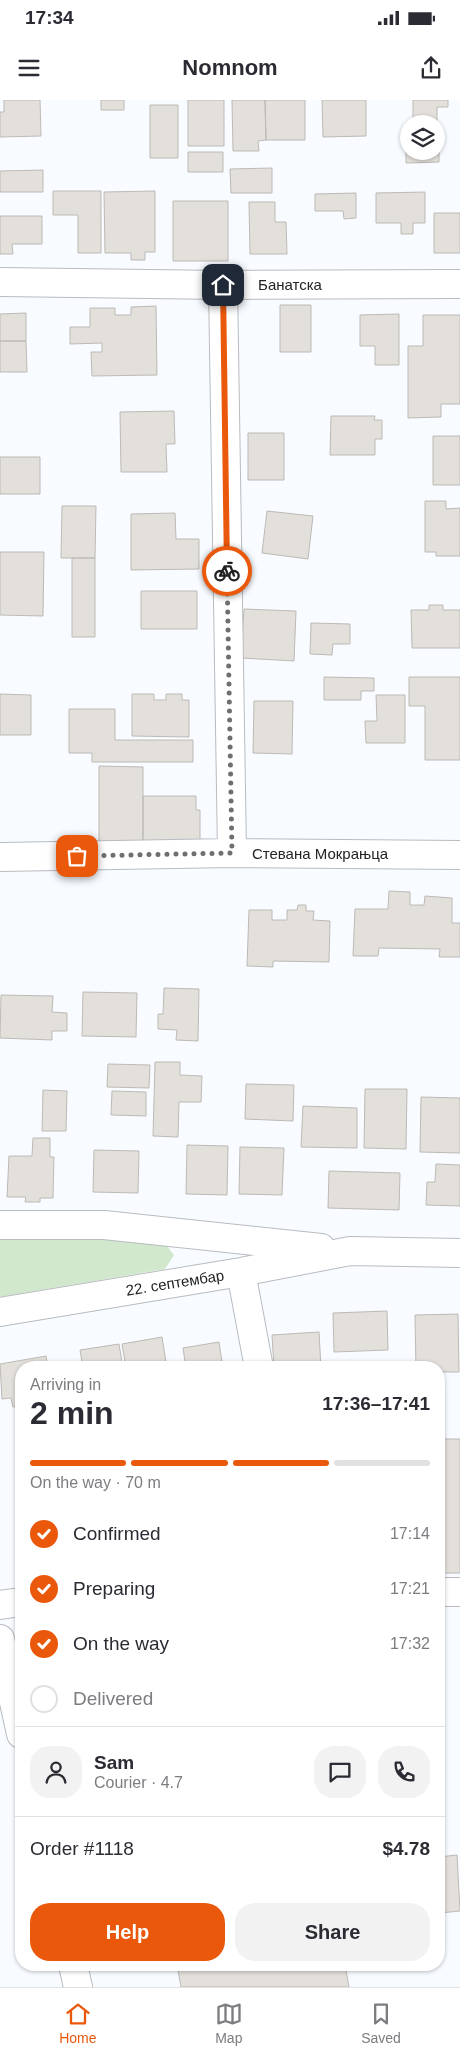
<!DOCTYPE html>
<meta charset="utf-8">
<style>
:root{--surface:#fff;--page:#f2f2f3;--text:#2b2b33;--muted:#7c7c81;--line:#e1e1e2;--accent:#ea580c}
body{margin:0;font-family:Arial,sans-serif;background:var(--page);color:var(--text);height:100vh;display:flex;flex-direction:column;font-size:19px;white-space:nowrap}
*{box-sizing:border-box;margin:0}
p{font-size:16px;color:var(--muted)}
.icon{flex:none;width:28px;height:28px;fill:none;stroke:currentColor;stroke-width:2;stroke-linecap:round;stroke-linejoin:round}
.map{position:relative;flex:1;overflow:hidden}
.panel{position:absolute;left:15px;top:1261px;width:430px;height:610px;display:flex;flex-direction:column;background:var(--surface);border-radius:20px;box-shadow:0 1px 4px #0004}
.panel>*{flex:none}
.fabs{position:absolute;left:400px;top:15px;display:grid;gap:10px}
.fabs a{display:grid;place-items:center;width:45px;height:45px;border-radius:50%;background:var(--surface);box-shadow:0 1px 4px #0004;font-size:25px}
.pin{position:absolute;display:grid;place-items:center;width:42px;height:42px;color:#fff;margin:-21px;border-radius:10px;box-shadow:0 2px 8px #0006}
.courier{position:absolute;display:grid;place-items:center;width:50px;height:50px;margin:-25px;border:4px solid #ea580c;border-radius:50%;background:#fff;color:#222;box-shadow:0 1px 6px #0007}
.head em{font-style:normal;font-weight:700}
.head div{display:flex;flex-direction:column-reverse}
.head{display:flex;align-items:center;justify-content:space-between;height:85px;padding:0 15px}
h1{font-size:32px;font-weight:700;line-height:38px}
.bar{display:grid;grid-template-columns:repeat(4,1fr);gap:8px 5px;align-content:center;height:60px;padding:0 15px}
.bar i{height:6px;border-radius:4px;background:var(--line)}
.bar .on{background:var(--accent)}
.bar p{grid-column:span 4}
.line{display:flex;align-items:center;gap:12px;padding:0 15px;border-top:1px solid var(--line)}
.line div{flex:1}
.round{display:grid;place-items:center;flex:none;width:52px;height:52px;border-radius:20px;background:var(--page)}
ol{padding:0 15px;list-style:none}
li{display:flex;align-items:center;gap:15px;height:55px}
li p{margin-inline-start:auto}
li .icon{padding:5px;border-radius:50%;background:var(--accent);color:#fff;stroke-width:4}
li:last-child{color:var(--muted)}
li i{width:28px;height:28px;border:2px solid var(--line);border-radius:50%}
.button{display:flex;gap:10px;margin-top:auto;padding:10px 15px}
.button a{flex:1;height:58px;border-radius:20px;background:var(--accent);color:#fff;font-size:20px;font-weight:700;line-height:58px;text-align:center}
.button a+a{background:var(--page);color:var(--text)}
.status{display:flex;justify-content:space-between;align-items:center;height:35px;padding:0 25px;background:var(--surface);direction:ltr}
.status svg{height:14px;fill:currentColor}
header{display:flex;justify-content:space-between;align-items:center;height:65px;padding:0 15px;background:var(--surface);font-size:22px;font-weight:700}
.menu{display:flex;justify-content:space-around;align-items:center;height:70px;border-top:1px solid var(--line);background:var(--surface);font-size:14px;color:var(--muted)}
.menu a{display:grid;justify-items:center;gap:2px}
.menu .on{color:var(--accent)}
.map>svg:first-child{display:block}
.green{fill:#d1e8cc}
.building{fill:#e3dfdb;stroke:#bdbab6}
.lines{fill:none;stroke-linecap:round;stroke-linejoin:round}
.minor-casing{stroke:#b8bcc0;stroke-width:30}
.minor{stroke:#fff;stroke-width:28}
.done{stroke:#6d6f71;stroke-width:5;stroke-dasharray:0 9}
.route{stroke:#ea580c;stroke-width:6}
.labels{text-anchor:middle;stroke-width:4.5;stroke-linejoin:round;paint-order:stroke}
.street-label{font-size:15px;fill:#222325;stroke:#fff}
</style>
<div class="status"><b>17:34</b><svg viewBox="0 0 49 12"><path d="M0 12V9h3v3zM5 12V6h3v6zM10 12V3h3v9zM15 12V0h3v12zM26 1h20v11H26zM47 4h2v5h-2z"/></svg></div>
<header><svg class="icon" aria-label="menu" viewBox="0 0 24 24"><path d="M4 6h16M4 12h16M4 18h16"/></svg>Nomnom<svg class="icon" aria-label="share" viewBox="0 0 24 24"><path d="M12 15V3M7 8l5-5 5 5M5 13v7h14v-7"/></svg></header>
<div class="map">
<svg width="460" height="1887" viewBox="0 0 460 1887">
<rect width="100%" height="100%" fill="#f8fbff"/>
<!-- green -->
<path class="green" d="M0,1136H64L163,1141L174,1155L165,1169L0,1197Z"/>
<!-- building -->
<path class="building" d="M4,0H40L41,36L0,37V12H4Z
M101,0H124V10H101Z
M188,0H224V46H188Z
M232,0H265L266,40L258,41L259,51H233Z
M265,0H305V40H266Z
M322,0H366V36L323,37Z
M413,0H448V7H437V22L413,23Z
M150,5H178V58H150Z
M406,25H409V51H436V25H439V62L406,63Z
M188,52H223V72H188Z
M272,68V93H231L230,69Z
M43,70V92H0V71Z
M53,91H101V153H78V115H53Z
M155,91V152H145V160H131V153H105L104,92Z
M425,92V123H413V134H401V123H376V93Z
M356,93V118L344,119L343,111H315V94Z
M173,101H228V161H173Z
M249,102H275V122H286L287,154H250Z
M434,113H460V153H434Z
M0,116H42V144H12L13,154H0Z
M280,205H311V252H280Z
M156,206L157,275L92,276L91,252H102V243L70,244V227H90V208H115V215H131V207Z
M26,213V241H0V214Z
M399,214V265H375V246H360V215Z
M423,215H460V304H441V317L408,318V246H423Z
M0,241H26L27,272H0Z
M174,311L175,344H166L167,372H121L120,312Z
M331,316H375L374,320H382V339H375V355H330Z
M248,333H284V380H248Z
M433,336H460V385H433Z
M0,357H40V394H0Z
M425,401H446V409L460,408V456H436V452H425Z
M62,406H96L95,458H61Z
M267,411L313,416L308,459L262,453Z
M175,413L176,439H199V469L131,470V414Z
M0,452H44L43,516L0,515Z
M72,458H95V537H72Z
M141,491H197V529H141Z
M429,505H443V510H460V548H412L411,510H429Z
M244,509L296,511L294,561L241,558Z
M311,523L350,524V544H333L332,555L310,554Z
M324,577L374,578V591H361V600H324Z
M409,577H460V660H425V606H409Z
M0,594L31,595V635H0Z
M132,594H154V600H166V594H182V600H189V637L132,636Z
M376,595H405V643H366L365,621H377Z
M254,601H293L292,654L253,653Z
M69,609H115V640H193V662H92V653H69Z
M99,666L143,667V743H99Z
M143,696H196V710H200V744L143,743Z
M389,791L410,792V805H424L425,796L452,798V823H460V857H439L440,849L379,848L378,856H353L355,809H388Z
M298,805H306V811H314L313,820L330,821L329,862L273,861V867L247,866L249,810H272V820H287V810H297Z
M164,888L199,889L198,941L176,940L177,930L158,929V914H163Z
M83,892L137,893L136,937L82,936Z
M1,895L53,896L52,912L67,913V931H52V940L0,938Z
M155,962H180V975L202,976L201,1002H179L178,1037L153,1036Z
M108,964L150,965L149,988L107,987Z
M246,984L294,985L293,1021L245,1019Z
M365,989H407L406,1049L364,1048Z
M43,990L67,991L66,1031H42Z
M112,991L146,992V1016L111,1015Z
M421,997L460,998V1053L420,1052Z
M303,1006L357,1008V1048L301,1047Z
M33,1038H50V1057H54L53,1098H40V1102H25L26,1097H7L9,1056H32Z
M187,1045L228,1046L227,1095L186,1094Z
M240,1047L284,1048L282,1095L239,1094Z
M94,1050L139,1051L138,1093L93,1092Z
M436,1064L460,1065V1106L426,1105L427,1082H435Z
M329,1071L400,1073L399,1110L328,1108Z
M387,1211L388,1250L334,1252L333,1213Z
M458,1214L459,1272H439V1268H416L415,1215Z
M319,1232L321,1268H274L272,1235Z
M162,1237L167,1268H126L122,1244Z
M219,1242L223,1268H186L183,1248Z
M119,1244L123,1268H83L80,1250Z
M46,1256L48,1268H21V1306L13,1307L11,1298L2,1299L0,1264Z
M439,1339H460V1473H439Z
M457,1755L460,1811L439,1813V1757Z
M177,1865H345L349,1887H181Z"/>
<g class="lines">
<defs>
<path id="minor" d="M0,182L223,185L460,184
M223,185L232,753
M0,757L232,753L460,755
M0,1125H104L321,1148
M241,1172L259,1268
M0,1212L241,1172L350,1151L460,1153
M439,1492H460
M0,1505L21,1502
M0,1539L21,1634
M73,1865L78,1887"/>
</defs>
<!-- minor casing -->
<use href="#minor" class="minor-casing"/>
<!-- minor -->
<use href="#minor" class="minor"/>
</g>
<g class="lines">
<!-- done -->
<path class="done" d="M77,756L232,753L227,471"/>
<!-- route -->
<path class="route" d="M223,185L227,471"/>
</g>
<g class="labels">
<!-- street labels -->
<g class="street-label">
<text x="290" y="190">Банатска</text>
<text x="320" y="759">Стевана Мокрањца</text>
<text transform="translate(175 1183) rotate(-9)" y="5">22. септембар</text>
</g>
</g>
</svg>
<div class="fabs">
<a><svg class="icon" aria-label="layers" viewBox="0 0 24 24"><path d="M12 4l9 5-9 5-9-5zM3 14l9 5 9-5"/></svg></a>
</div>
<div class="pin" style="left:77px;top:756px;background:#ea580c"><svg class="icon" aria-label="bag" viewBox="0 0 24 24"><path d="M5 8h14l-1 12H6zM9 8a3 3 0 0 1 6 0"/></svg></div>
<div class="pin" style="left:223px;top:185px;background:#1f2937"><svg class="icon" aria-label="home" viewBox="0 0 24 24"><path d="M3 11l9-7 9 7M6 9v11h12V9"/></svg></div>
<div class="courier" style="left:227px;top:471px"><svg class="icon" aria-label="bike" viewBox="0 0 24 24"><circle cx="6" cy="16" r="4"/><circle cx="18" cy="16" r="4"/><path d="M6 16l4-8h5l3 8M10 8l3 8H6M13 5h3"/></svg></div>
<section class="panel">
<div class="head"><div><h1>2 min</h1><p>Arriving in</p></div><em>17:36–17:41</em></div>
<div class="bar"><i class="on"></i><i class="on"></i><i class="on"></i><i></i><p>On the way · 70 m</p></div>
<ol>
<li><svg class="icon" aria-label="check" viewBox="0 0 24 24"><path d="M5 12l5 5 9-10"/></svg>Confirmed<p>17:14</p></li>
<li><svg class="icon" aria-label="check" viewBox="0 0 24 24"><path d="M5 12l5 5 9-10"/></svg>Preparing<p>17:21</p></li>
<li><svg class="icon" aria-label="check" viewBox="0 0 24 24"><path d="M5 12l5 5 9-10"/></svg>On the way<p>17:32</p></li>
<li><i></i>Delivered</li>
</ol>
<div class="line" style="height:90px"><a class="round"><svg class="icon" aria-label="person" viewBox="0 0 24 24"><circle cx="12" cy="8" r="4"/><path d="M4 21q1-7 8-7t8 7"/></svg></a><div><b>Sam</b><p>Courier · 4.7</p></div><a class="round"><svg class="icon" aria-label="chat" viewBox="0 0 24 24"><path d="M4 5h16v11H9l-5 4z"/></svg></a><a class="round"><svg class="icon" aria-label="phone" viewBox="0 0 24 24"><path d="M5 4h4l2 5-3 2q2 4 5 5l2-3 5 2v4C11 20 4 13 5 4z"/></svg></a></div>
<div class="line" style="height:65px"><div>Order #1118</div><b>$4.78</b></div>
<div class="button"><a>Help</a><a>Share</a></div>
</section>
</div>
<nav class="menu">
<a class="on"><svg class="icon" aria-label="home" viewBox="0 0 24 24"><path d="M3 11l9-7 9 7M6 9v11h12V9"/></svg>Home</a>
<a><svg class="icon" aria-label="map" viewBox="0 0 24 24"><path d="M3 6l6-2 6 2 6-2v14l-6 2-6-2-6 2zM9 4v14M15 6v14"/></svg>Map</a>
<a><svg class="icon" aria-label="saved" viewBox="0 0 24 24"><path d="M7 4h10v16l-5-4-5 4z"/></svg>Saved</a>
</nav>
